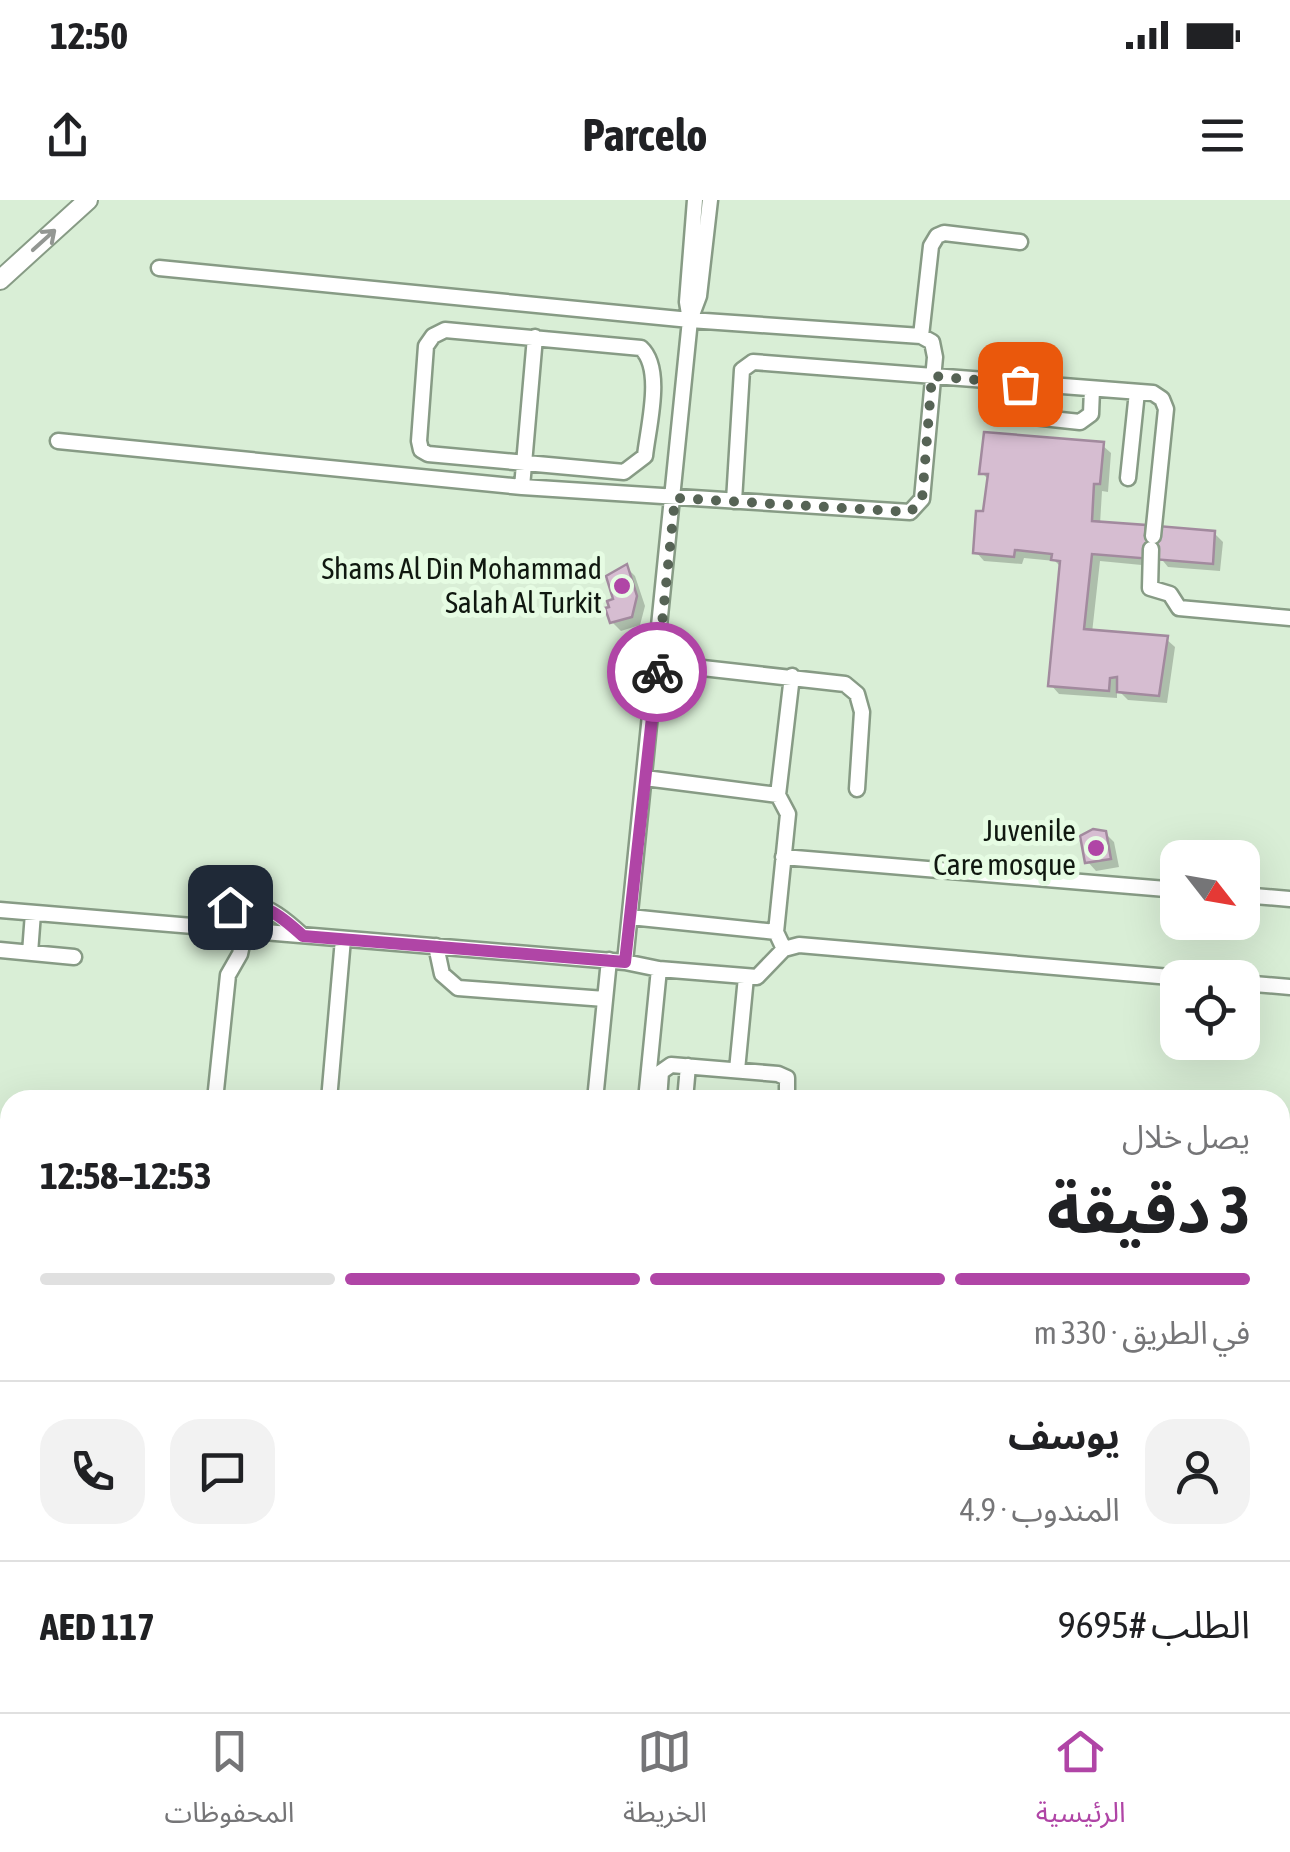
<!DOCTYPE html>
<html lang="ar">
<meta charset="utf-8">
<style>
:root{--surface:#fff;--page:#f2f2f2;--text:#202124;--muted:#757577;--line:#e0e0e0;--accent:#b045a6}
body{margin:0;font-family:"Asap Condensed","Noto Sans Arabic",sans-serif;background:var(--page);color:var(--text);direction:rtl;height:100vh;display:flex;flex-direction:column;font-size:38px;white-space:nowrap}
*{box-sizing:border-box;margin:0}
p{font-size:32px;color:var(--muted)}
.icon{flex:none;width:55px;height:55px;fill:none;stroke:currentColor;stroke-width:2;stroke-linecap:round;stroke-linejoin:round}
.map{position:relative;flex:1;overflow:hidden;direction:ltr}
.panel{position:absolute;left:0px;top:890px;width:1290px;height:622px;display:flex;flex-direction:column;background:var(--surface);border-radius:30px 30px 0 0;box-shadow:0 10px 40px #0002;direction:rtl}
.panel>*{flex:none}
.needle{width:65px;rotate:121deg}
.buttons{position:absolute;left:1160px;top:640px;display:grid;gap:20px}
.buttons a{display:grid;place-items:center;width:100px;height:100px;border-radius:20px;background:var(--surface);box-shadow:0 10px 40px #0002;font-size:50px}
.pin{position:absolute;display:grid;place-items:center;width:85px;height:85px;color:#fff;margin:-42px;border-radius:20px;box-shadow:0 5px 15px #0006}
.courier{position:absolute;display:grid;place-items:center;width:100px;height:100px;margin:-50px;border:8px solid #b045a6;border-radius:50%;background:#fff;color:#222;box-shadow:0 2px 12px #0007}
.head em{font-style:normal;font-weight:700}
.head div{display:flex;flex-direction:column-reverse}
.head{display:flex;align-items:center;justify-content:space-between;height:170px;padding:0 40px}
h1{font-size:65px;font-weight:700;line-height:75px}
.bar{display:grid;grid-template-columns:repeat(4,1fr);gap:15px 10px;align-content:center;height:120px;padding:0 40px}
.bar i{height:12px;border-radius:8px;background:var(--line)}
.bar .selected{background:var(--accent)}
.bar p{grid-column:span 4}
.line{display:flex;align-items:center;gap:25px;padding:0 40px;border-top:2px solid var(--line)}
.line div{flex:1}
.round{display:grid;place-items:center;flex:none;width:105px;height:105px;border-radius:30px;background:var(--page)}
.status{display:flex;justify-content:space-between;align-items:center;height:70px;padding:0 50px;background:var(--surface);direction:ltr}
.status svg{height:28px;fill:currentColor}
header{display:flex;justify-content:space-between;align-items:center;height:130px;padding:0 40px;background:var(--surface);font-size:45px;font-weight:700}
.dock{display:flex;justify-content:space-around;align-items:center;height:140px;border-top:2px solid var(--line);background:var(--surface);font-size:28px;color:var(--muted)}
.dock a{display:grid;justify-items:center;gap:5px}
.dock .selected{color:var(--accent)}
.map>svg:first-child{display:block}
.shadow{fill:#0003}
.building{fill:#d6bdd1;stroke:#a28a9e;stroke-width:2.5}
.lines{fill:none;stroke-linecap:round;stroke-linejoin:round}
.minor-casing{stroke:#879b85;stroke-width:19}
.major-casing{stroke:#879b85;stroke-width:22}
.minor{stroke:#fff;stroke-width:14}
.major{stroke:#fff;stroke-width:18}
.oneway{stroke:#939793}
.done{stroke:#566355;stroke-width:10;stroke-dasharray:0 18}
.route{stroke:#b045a6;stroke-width:12}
.poi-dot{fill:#b045a6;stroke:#e6fce3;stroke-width:4}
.labels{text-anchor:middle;stroke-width:10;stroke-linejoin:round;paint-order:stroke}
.poi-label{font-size:30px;fill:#101810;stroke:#e6fce3;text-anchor:end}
</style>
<div class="status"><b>12:50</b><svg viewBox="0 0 49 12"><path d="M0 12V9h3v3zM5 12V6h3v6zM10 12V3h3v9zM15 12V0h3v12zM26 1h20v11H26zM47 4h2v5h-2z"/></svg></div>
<header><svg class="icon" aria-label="menu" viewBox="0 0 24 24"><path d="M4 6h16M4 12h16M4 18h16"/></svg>Parcelo<svg class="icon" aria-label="share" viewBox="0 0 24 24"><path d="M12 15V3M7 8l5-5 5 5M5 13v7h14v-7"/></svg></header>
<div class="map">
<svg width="1290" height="1512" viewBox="0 0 1290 1512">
<rect width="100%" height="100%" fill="#d9eed6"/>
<!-- shadow -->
<path class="shadow" d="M1102,245L1111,253L1108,292L1102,291L1100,324L1145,328L1154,337L1214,333L1223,342L1220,371L1168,367L1159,356L1152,366L1100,361L1092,433L1166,439L1175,447L1167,503L1128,500L1117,489V498L1059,494L1051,485L1061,367L1055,361L1024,358L1022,364L984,361L976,352L990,281L982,273Z
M626,367L635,376L645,406L640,425L621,431L612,422Z
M1105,633L1114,642L1119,667L1096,671L1088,662Z"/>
<!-- building -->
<path class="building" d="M984,232L1104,242L1100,284H1094L1092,321L1146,325L1145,335L1157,336L1158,326L1215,331L1213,364L1092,354L1084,429L1168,436L1159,496L1117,492V477L1110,478L1109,491L1048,486L1060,361L1051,360L1052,354L1015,350L1014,357L973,353L976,311H983L988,274H979Z
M627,364L637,396L632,417L610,423L605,408L609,407L607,401L613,399L606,376Z
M1093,629L1106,631L1111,659L1085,663L1080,636Z"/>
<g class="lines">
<defs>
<path id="minor" d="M690,120L699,96L710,0
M445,130L641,148C664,169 648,227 645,256L624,272L428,254L421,250L419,241L426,146L433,136Z
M921,136L931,46L937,36L944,33L1020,42
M984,181L1014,215L1080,222L1091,214L1092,189
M58,241L522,287L910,312L922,299L935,157L932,142L921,136L690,120L159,68
M1128,278L1137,192
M522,287L535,137
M734,301L742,170L753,162L1153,193L1162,199L1166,209L1153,336
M1151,349L1150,388L1170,394L1179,408L1290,418
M658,463L845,484L857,494L862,512L857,589
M645,578L778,595
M783,657L1178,690
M1242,695L1290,699
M0,710L625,762L659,769L757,777L784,749L799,745L1182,778
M630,717L776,732
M204,727C242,689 267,703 302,735
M436,746L442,774L458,788L605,799
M784,749L776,732L788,614L778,595L792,476
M0,750L74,757
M30,753L33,713
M625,762L690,120L687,102L695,0
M1242,783L1290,787
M737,870L746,777
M215,900L228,775L240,754L245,731
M329,900L343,739
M595,900L609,760
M646,900L659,769
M659,900L661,872L671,865L778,874L787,878V900
M685,900L688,866
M0,1402L10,1403
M0,1435L10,1436
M1280,1461H1290
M1074,1512L1075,1502"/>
<path id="major" d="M0,80L88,0"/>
</defs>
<!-- minor casing -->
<use href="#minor" class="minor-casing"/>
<!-- major casing -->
<use href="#major" class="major-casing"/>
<!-- minor -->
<use href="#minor" class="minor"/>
<!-- major -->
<use href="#major" class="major"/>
</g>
<!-- one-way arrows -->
<defs><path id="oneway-shaft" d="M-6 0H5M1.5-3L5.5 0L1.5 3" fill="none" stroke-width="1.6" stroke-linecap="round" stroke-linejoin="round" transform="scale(2.5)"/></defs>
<use class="oneway" href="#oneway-shaft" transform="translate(44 40) rotate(-42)"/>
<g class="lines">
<!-- done -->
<path class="done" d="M657,472L675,298L910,312L922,300L932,176L1020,184"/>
<!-- route -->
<path class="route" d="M230,707C263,700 280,715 303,736L625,762L657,472"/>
</g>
<!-- markers -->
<g class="poi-dot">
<circle cx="622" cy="386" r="10"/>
<circle cx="1096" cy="648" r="10"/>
</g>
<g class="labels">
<!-- poi labels -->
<g class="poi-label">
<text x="602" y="379">Shams Al Din Mohammad<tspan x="602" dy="34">Salah Al Turkit</tspan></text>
<text x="1076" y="641">Juvenile<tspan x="1076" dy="34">Care mosque</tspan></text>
</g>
</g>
</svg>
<div class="buttons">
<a><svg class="needle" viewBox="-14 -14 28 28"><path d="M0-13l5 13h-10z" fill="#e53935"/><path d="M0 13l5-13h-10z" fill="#757577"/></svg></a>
<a><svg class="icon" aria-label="locate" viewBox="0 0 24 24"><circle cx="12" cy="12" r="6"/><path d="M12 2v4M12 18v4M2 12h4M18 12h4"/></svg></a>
</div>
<div class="pin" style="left:1020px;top:184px;background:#ea580c"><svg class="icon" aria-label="bag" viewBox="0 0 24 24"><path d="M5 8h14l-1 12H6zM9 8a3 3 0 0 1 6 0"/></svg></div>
<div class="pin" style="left:230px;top:707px;background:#1f2937"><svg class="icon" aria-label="home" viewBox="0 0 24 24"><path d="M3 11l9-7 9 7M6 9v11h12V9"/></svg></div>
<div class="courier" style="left:657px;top:472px"><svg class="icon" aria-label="bike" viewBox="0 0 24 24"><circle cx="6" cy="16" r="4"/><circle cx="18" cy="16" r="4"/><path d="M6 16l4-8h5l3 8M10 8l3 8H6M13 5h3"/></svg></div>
<section class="panel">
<div class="head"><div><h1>3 دقيقة</h1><p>يصل خلال</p></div><em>12:53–12:58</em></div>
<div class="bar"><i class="selected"></i><i class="selected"></i><i class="selected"></i><i></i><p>في الطريق · 330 m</p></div>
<div class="line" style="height:180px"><a class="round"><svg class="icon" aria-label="person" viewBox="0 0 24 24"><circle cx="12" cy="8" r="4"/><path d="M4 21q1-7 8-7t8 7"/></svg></a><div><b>يوسف</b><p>المندوب · 4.9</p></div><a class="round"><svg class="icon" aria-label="chat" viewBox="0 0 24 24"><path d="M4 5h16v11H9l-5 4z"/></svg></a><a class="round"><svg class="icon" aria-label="phone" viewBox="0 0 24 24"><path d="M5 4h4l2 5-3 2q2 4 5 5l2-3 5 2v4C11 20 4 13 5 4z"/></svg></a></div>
<div class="line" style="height:130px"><div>الطلب #9695</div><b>AED 117</b></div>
</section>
</div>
<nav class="dock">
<a class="selected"><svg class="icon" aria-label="home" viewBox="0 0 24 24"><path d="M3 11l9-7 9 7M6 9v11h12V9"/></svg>الرئيسية</a>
<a><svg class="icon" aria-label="map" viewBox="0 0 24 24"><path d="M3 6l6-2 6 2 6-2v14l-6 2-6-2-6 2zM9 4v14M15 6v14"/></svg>الخريطة</a>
<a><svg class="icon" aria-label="saved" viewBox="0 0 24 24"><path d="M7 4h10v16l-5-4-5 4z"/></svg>المحفوظات</a>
</nav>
